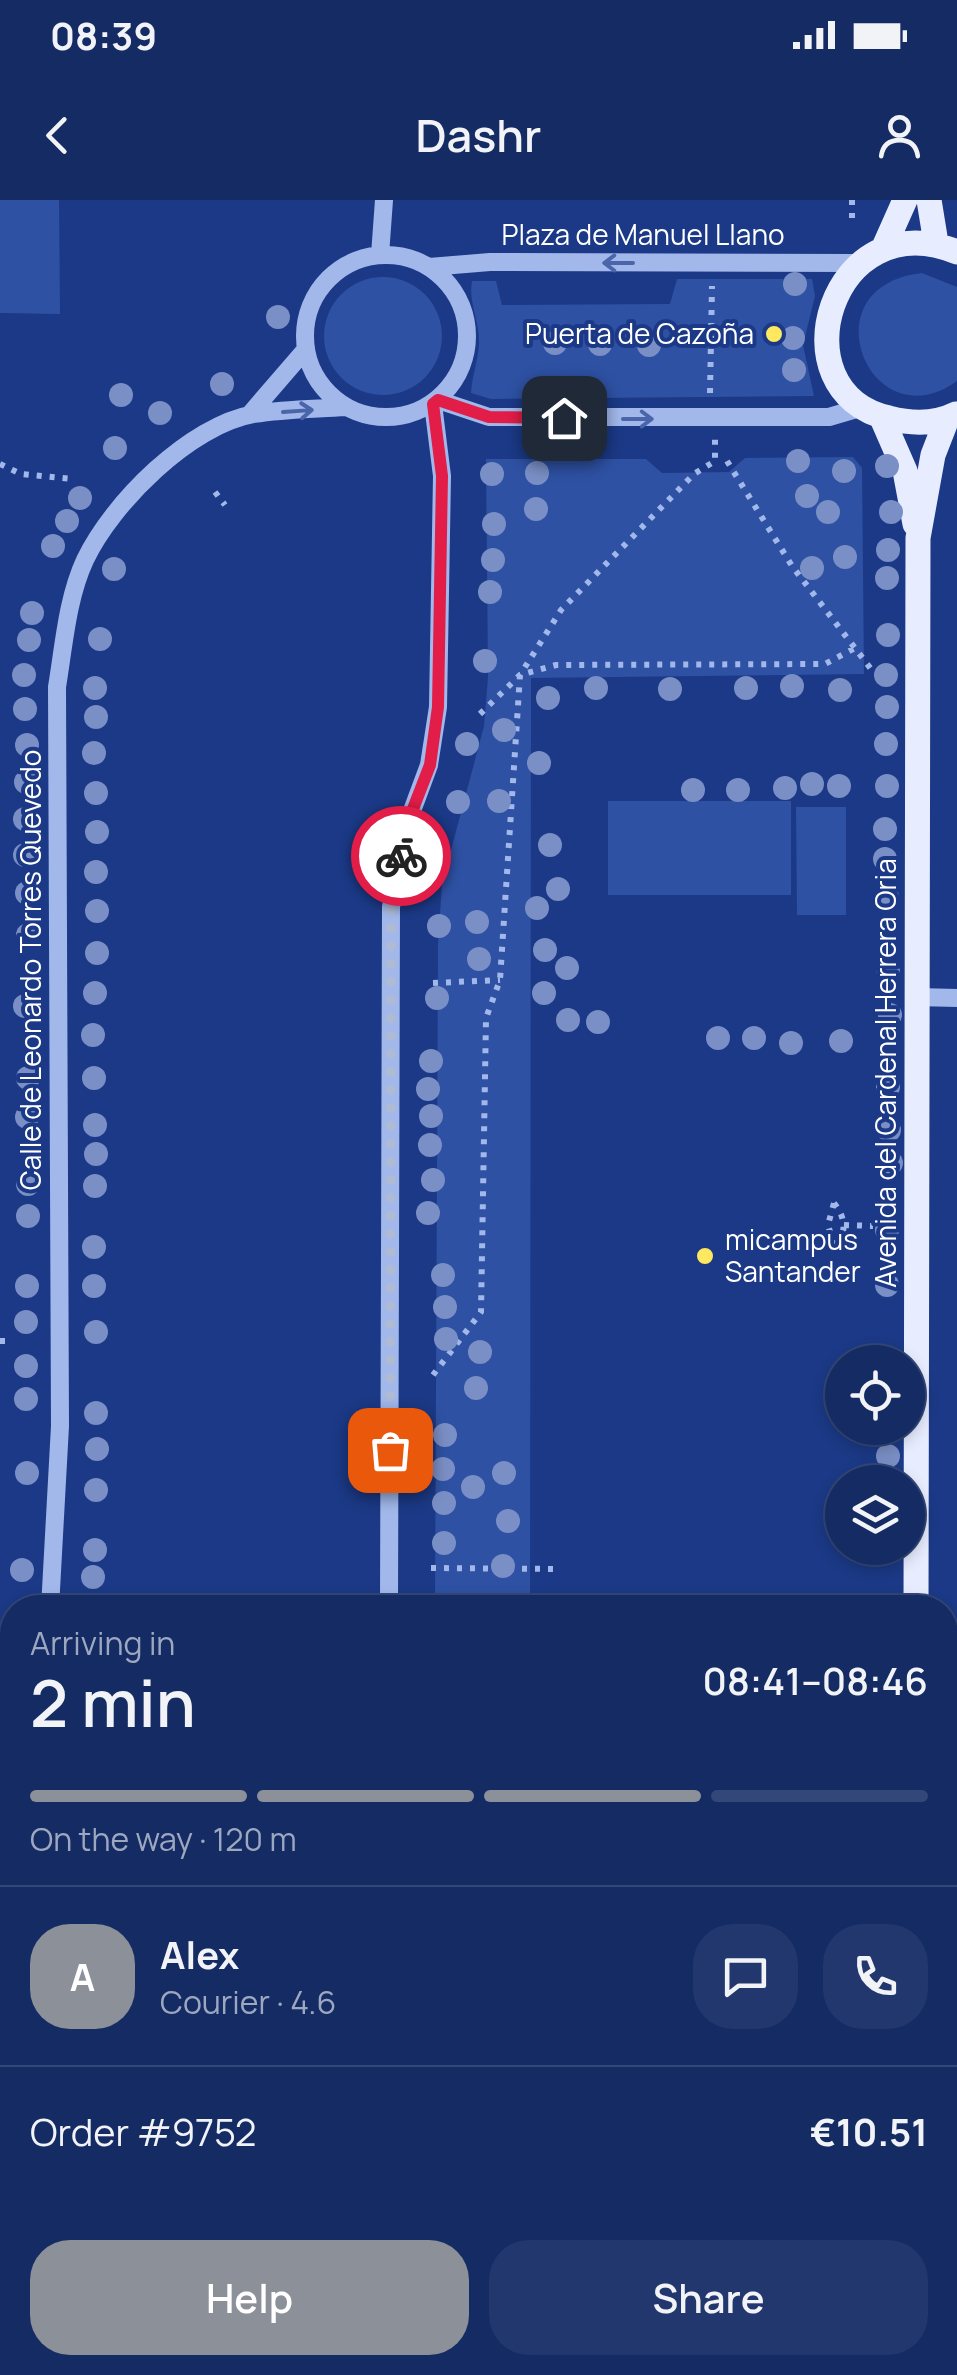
<!DOCTYPE html>
<meta charset="utf-8">
<style>
:root{--surface:#142b64;--page:#21376d;--text:#f1f3f6;--muted:#9da7bf;--line:#334778;--accent:#8c9099}
body{margin:0;font-family:Manrope,sans-serif;background:var(--page);color:var(--text);height:100vh;display:flex;flex-direction:column;font-size:38px;white-space:nowrap}
*{box-sizing:border-box;margin:0}
p{font-size:32px;color:var(--muted)}
.icon{flex:none;width:55px;height:55px;fill:none;stroke:currentColor;stroke-width:2;stroke-linecap:round;stroke-linejoin:round}
.map{position:relative;flex:1;overflow:hidden}
.panel{position:absolute;left:0px;top:1395px;width:958px;height:780px;display:flex;flex-direction:column;background:var(--surface);border-radius:40px 40px 0 0;box-shadow:0 5px 15px #0003,0 0 0 2px var(--line)}
.panel>*{flex:none}
.controls{position:absolute;left:825px;top:1145px;display:grid;gap:20px}
.controls a{display:grid;place-items:center;width:100px;height:100px;border-radius:50%;background:var(--surface);box-shadow:0 5px 15px #0003,0 0 0 2px var(--line);font-size:50px}
.pin{position:absolute;display:grid;place-items:center;width:85px;height:85px;color:#fff;margin:-42px;border-radius:20px;box-shadow:0 5px 15px #0006}
.courier{position:absolute;display:grid;place-items:center;width:100px;height:100px;margin:-50px;border:8px solid #e11d48;border-radius:50%;background:#fff;color:#222;box-shadow:0 2px 12px #0007}
.overview em{font-style:normal;font-weight:600}
.overview div{display:flex;flex-direction:column-reverse}
.overview{display:flex;align-items:center;justify-content:space-between;height:170px;padding:0 30px}
h1{font-size:65px;font-weight:600;line-height:75px}
.bar{display:grid;grid-template-columns:repeat(4,1fr);gap:15px 10px;align-content:center;height:120px;padding:0 30px}
.bar i{height:12px;border-radius:8px;background:var(--line)}
.bar .selected{background:var(--accent)}
.bar p{grid-column:span 4}
.line{display:flex;align-items:center;gap:25px;padding:0 30px;border-top:2px solid var(--line)}
.line div{flex:1}
.round{display:grid;place-items:center;flex:none;width:105px;height:105px;border-radius:40px;background:var(--page)}
.cta{display:flex;gap:20px;margin-top:auto;padding:20px 30px}
.cta a{flex:1;height:115px;border-radius:40px;background:var(--accent);color:#fff;font-size:40px;font-weight:600;line-height:115px;text-align:center}
.cta a+a{background:var(--page);color:var(--text)}
.status{display:flex;justify-content:space-between;align-items:center;height:70px;padding:0 50px;background:var(--surface);direction:ltr}
.status svg{height:28px;fill:currentColor}
header{display:flex;justify-content:space-between;align-items:center;height:130px;padding:0 30px;background:var(--surface);font-size:45px;font-weight:600}
.map>svg:first-child{display:block}
.green{fill:#2e51a3}
.lines{fill:none;stroke-linecap:round;stroke-linejoin:round}
.path{stroke:#a2b8eb;stroke-width:6;stroke-dasharray:5 8;stroke-linecap:butt}
.minor{stroke:#a2b8eb;stroke-width:18}
.major{stroke:#e7edff;stroke-width:25}
.tree{fill:#7a8fc5}
.oneway{stroke:#4a65a9}
.done{stroke:#afbad5;stroke-width:10;stroke-dasharray:0 18}
.route{stroke:#e11d48;stroke-width:12}
.poi-dot{fill:#fde85f;stroke:#1b3986;stroke-width:4}
.labels{text-anchor:middle;stroke-width:8;stroke-linejoin:round;paint-order:stroke}
.street-label{font-size:28px;fill:#fff;stroke:#1b3986}
.poi-label{font-size:28px;fill:#fff;stroke:#1b3986;text-anchor:end}
</style>
<div class="status"><b>08:39</b><svg viewBox="0 0 49 12"><path d="M0 12V9h3v3zM5 12V6h3v6zM10 12V3h3v9zM15 12V0h3v12zM26 1h20v11H26zM47 4h2v5h-2z"/></svg></div>
<header><svg class="icon" aria-label="back" viewBox="0 0 24 24"><path d="M15 5l-7 7 7 7"/></svg>Dashr<svg class="icon" aria-label="person" viewBox="0 0 24 24"><circle cx="12" cy="8" r="4"/><path d="M4 21q1-7 8-7t8 7"/></svg></header>
<div class="map">
<svg width="957" height="2175" viewBox="0 0 957 2175">
<rect width="100%" height="100%" fill="#1b3986"/>
<!-- green -->
<path class="green" d="M0,0H59L60,114L0,113Z
M922,73L957,87V181C870,244 805,86 922,73Z
M324 136a59 59 0 1 1 118 0a59 59 0 1 1-118 0Z
M677,79H812L815,96L803,145L814,196L491,199L471,193C472,176 478,161 479,144C480,121 468,103 472,81H496L502,105L670,104Z
M853,257L862,268L864,474L531,478L530,1407H435L438,744L442,684L484,526L488,477L486,259H646L662,273L729,272L745,258Z
M608,601H791V695H608Z
M796,607H846V715H797Z
M711,2162L726,2175H466V2163Z
M810,2163H916L920,2175H824Z"/>
<g class="lines">
<!-- path -->
<path class="path" d="M852,0V21
M710,193L712,86
M727,261L792,366L871,469
M0,264L21,274L73,279
M215,292L225,305
M480,514L520,475L561,410L694,274L715,261V239
M433,783L500,780
M834,1003C846,1018 847,1033 835,1048L828,1025Z
M844,1025L873,1026
M0,1141H12
M433,1175L481,1112L486,818L500,780L520,475L556,465L825,464L855,448
M431,1368L556,1369
M0,1823H12
M0,2096H12
M719,2175L724,2164"/>
<!-- minor -->
<path class="minor" d="M305 136a81 81 0 1 1 162 0a81 81 0 1 1-162 0Z
M380,55L384,0
M429,67L490,62L856,63
M438,200L489,217H829L863,207
M250,214L306,149
M916,797L957,798
M50,1408L60,1226L57,487C64,445 67,399 85,360C112,303 190,225 254,214C283,209 315,209 345,207
M389,1408L391,707L406,627L429,565L438,507L442,276L433,204
M0,1574L12,1541
M945,1768H957
M761,2162L775,2175
M245,2175V2162"/>
<!-- major -->
<path class="major" d="M929,0L936,43
M884,47L905,0
M956,214C934,225 912,224 889,218C774,192 831,0 957,52
M881,216L905,271L915,324
M916,1408L918,338L933,255L947,219
M945,2085L957,2121"/>
</g>
<!-- trees -->
<g class="tree">
<circle cx="795" cy="84" r="12"/>
<circle cx="278" cy="117" r="12"/>
<circle cx="793" cy="138" r="12"/>
<circle cx="555" cy="143" r="12"/>
<circle cx="600" cy="144" r="12"/>
<circle cx="649" cy="145" r="12"/>
<circle cx="794" cy="170" r="12"/>
<circle cx="222" cy="184" r="12"/>
<circle cx="121" cy="195" r="12"/>
<circle cx="160" cy="213" r="12"/>
<circle cx="115" cy="248" r="12"/>
<circle cx="798" cy="261" r="12"/>
<circle cx="887" cy="266" r="12"/>
<circle cx="844" cy="271" r="12"/>
<circle cx="537" cy="273" r="12"/>
<circle cx="492" cy="274" r="12"/>
<circle cx="807" cy="296" r="12"/>
<circle cx="80" cy="298" r="12"/>
<circle cx="536" cy="309" r="12"/>
<circle cx="828" cy="312" r="12"/>
<circle cx="891" cy="312" r="12"/>
<circle cx="67" cy="321" r="12"/>
<circle cx="494" cy="324" r="12"/>
<circle cx="53" cy="346" r="12"/>
<circle cx="888" cy="350" r="12"/>
<circle cx="845" cy="357" r="12"/>
<circle cx="493" cy="360" r="12"/>
<circle cx="812" cy="368" r="12"/>
<circle cx="114" cy="369" r="12"/>
<circle cx="887" cy="378" r="12"/>
<circle cx="490" cy="392" r="12"/>
<circle cx="32" cy="413" r="12"/>
<circle cx="888" cy="435" r="12"/>
<circle cx="100" cy="439" r="12"/>
<circle cx="29" cy="440" r="12"/>
<circle cx="485" cy="461" r="12"/>
<circle cx="24" cy="475" r="12"/>
<circle cx="886" cy="475" r="12"/>
<circle cx="792" cy="486" r="12"/>
<circle cx="95" cy="488" r="12"/>
<circle cx="596" cy="488" r="12"/>
<circle cx="746" cy="488" r="12"/>
<circle cx="670" cy="489" r="12"/>
<circle cx="840" cy="490" r="12"/>
<circle cx="548" cy="498" r="12"/>
<circle cx="887" cy="507" r="12"/>
<circle cx="25" cy="509" r="12"/>
<circle cx="96" cy="517" r="12"/>
<circle cx="504" cy="530" r="12"/>
<circle cx="467" cy="544" r="12"/>
<circle cx="886" cy="544" r="12"/>
<circle cx="27" cy="545" r="12"/>
<circle cx="94" cy="553" r="12"/>
<circle cx="539" cy="563" r="12"/>
<circle cx="26" cy="582" r="12"/>
<circle cx="812" cy="584" r="12"/>
<circle cx="839" cy="586" r="12"/>
<circle cx="887" cy="586" r="12"/>
<circle cx="785" cy="588" r="12"/>
<circle cx="693" cy="590" r="12"/>
<circle cx="738" cy="590" r="12"/>
<circle cx="96" cy="593" r="12"/>
<circle cx="499" cy="601" r="12"/>
<circle cx="458" cy="602" r="12"/>
<circle cx="25" cy="619" r="12"/>
<circle cx="885" cy="629" r="12"/>
<circle cx="97" cy="632" r="12"/>
<circle cx="550" cy="645" r="12"/>
<circle cx="25" cy="655" r="12"/>
<circle cx="885" cy="659" r="12"/>
<circle cx="96" cy="672" r="12"/>
<circle cx="558" cy="689" r="12"/>
<circle cx="27" cy="693" r="12"/>
<circle cx="887" cy="697" r="12"/>
<circle cx="537" cy="708" r="12"/>
<circle cx="97" cy="711" r="12"/>
<circle cx="477" cy="722" r="12"/>
<circle cx="439" cy="726" r="12"/>
<circle cx="28" cy="735" r="12"/>
<circle cx="545" cy="750" r="12"/>
<circle cx="97" cy="753" r="12"/>
<circle cx="479" cy="759" r="12"/>
<circle cx="567" cy="768" r="12"/>
<circle cx="888" cy="772" r="12"/>
<circle cx="95" cy="793" r="12"/>
<circle cx="544" cy="793" r="12"/>
<circle cx="437" cy="798" r="12"/>
<circle cx="25" cy="806" r="12"/>
<circle cx="890" cy="815" r="12"/>
<circle cx="568" cy="820" r="12"/>
<circle cx="598" cy="822" r="12"/>
<circle cx="93" cy="835" r="12"/>
<circle cx="718" cy="838" r="12"/>
<circle cx="754" cy="838" r="12"/>
<circle cx="841" cy="841" r="12"/>
<circle cx="791" cy="843" r="12"/>
<circle cx="431" cy="861" r="12"/>
<circle cx="28" cy="878" r="12"/>
<circle cx="94" cy="878" r="12"/>
<circle cx="888" cy="887" r="12"/>
<circle cx="428" cy="889" r="12"/>
<circle cx="431" cy="916" r="12"/>
<circle cx="27" cy="917" r="12"/>
<circle cx="95" cy="925" r="12"/>
<circle cx="889" cy="930" r="12"/>
<circle cx="430" cy="945" r="12"/>
<circle cx="96" cy="954" r="12"/>
<circle cx="891" cy="963" r="12"/>
<circle cx="433" cy="980" r="12"/>
<circle cx="28" cy="984" r="12"/>
<circle cx="95" cy="986" r="12"/>
<circle cx="428" cy="1013" r="12"/>
<circle cx="28" cy="1016" r="12"/>
<circle cx="887" cy="1030" r="12"/>
<circle cx="94" cy="1047" r="12"/>
<circle cx="443" cy="1075" r="12"/>
<circle cx="887" cy="1085" r="12"/>
<circle cx="27" cy="1086" r="12"/>
<circle cx="94" cy="1086" r="12"/>
<circle cx="445" cy="1107" r="12"/>
<circle cx="26" cy="1122" r="12"/>
<circle cx="96" cy="1132" r="12"/>
<circle cx="446" cy="1139" r="12"/>
<circle cx="480" cy="1152" r="12"/>
<circle cx="26" cy="1166" r="12"/>
<circle cx="476" cy="1188" r="12"/>
<circle cx="26" cy="1199" r="12"/>
<circle cx="96" cy="1213" r="12"/>
<circle cx="445" cy="1235" r="12"/>
<circle cx="97" cy="1249" r="12"/>
<circle cx="888" cy="1256" r="12"/>
<circle cx="443" cy="1269" r="12"/>
<circle cx="27" cy="1273" r="12"/>
<circle cx="504" cy="1273" r="12"/>
<circle cx="473" cy="1287" r="12"/>
<circle cx="96" cy="1290" r="12"/>
<circle cx="444" cy="1303" r="12"/>
<circle cx="508" cy="1321" r="12"/>
<circle cx="444" cy="1343" r="12"/>
<circle cx="95" cy="1350" r="12"/>
<circle cx="503" cy="1366" r="12"/>
<circle cx="22" cy="1370" r="12"/>
<circle cx="93" cy="1377" r="12"/>
</g>
<!-- one-way arrows -->
<defs><path id="oneway-shaft" d="M-6 0H5M1.5-3L5.5 0L1.5 3" fill="none" stroke-width="1.6" stroke-linecap="round" stroke-linejoin="round" transform="scale(2.5)"/></defs>
<g class="oneway">
<use href="#oneway-shaft" transform="translate(618 63) rotate(180)"/>
<use href="#oneway-shaft" transform="translate(298 211) rotate(-4)"/>
<use href="#oneway-shaft" transform="translate(638 219)"/>
</g>
<g class="lines">
<!-- done -->
<path class="done" d="M390,1250L391,707L401,656"/>
<!-- route -->
<path class="route" d="M401,656L406,627L430,565L438,507L442,276L433,204L438,200L489,217L564,218"/>
</g>
<!-- markers -->
<g class="poi-dot">
<circle cx="774" cy="134" r="10"/>
<circle cx="705" cy="1056" r="10"/>
</g>
<g class="labels">
<!-- street labels -->
<g class="street-label">
<text x="643" y="45">Plaza de Manuel Llano</text>
<text transform="translate(31 770) rotate(-90)" y="10">Calle de Leonardo Torres Quevedo</text>
<text transform="translate(886 873) rotate(-90)" y="10">Avenida del Cardenal Herrera Oria</text>
</g>
<!-- poi labels -->
<g class="poi-label">
<text x="754" y="144">Puerta de Cazoña</text>
<text x="725" y="1050" text-anchor="start">micampus<tspan x="725" dy="32">Santander</tspan></text>
</g>
</g>
</svg>
<div class="controls">
<a><svg class="icon" aria-label="locate" viewBox="0 0 24 24"><circle cx="12" cy="12" r="6"/><path d="M12 2v4M12 18v4M2 12h4M18 12h4"/></svg></a>
<a><svg class="icon" aria-label="layers" viewBox="0 0 24 24"><path d="M12 4l9 5-9 5-9-5zM3 14l9 5 9-5"/></svg></a>
</div>
<div class="pin" style="left:390px;top:1250px;background:#ea580c"><svg class="icon" aria-label="bag" viewBox="0 0 24 24"><path d="M5 8h14l-1 12H6zM9 8a3 3 0 0 1 6 0"/></svg></div>
<div class="pin" style="left:564px;top:218px;background:#1f2937"><svg class="icon" aria-label="home" viewBox="0 0 24 24"><path d="M3 11l9-7 9 7M6 9v11h12V9"/></svg></div>
<div class="courier" style="left:401px;top:656px"><svg class="icon" aria-label="bike" viewBox="0 0 24 24"><circle cx="6" cy="16" r="4"/><circle cx="18" cy="16" r="4"/><path d="M6 16l4-8h5l3 8M10 8l3 8H6M13 5h3"/></svg></div>
<section class="panel">
<div class="overview"><div><h1>2 min</h1><p>Arriving in</p></div><em>08:41–08:46</em></div>
<div class="bar"><i class="selected"></i><i class="selected"></i><i class="selected"></i><i></i><p>On the way · 120 m</p></div>
<div class="line" style="height:180px"><b class="round" style="background:var(--accent);color:#fff">A</b><div><b>Alex</b><p>Courier · 4.6</p></div><a class="round"><svg class="icon" aria-label="chat" viewBox="0 0 24 24"><path d="M4 5h16v11H9l-5 4z"/></svg></a><a class="round"><svg class="icon" aria-label="phone" viewBox="0 0 24 24"><path d="M5 4h4l2 5-3 2q2 4 5 5l2-3 5 2v4C11 20 4 13 5 4z"/></svg></a></div>
<div class="line" style="height:130px"><div>Order #9752</div><b>€10.51</b></div>
<div class="cta"><a>Help</a><a>Share</a></div>
</section>
</div>
